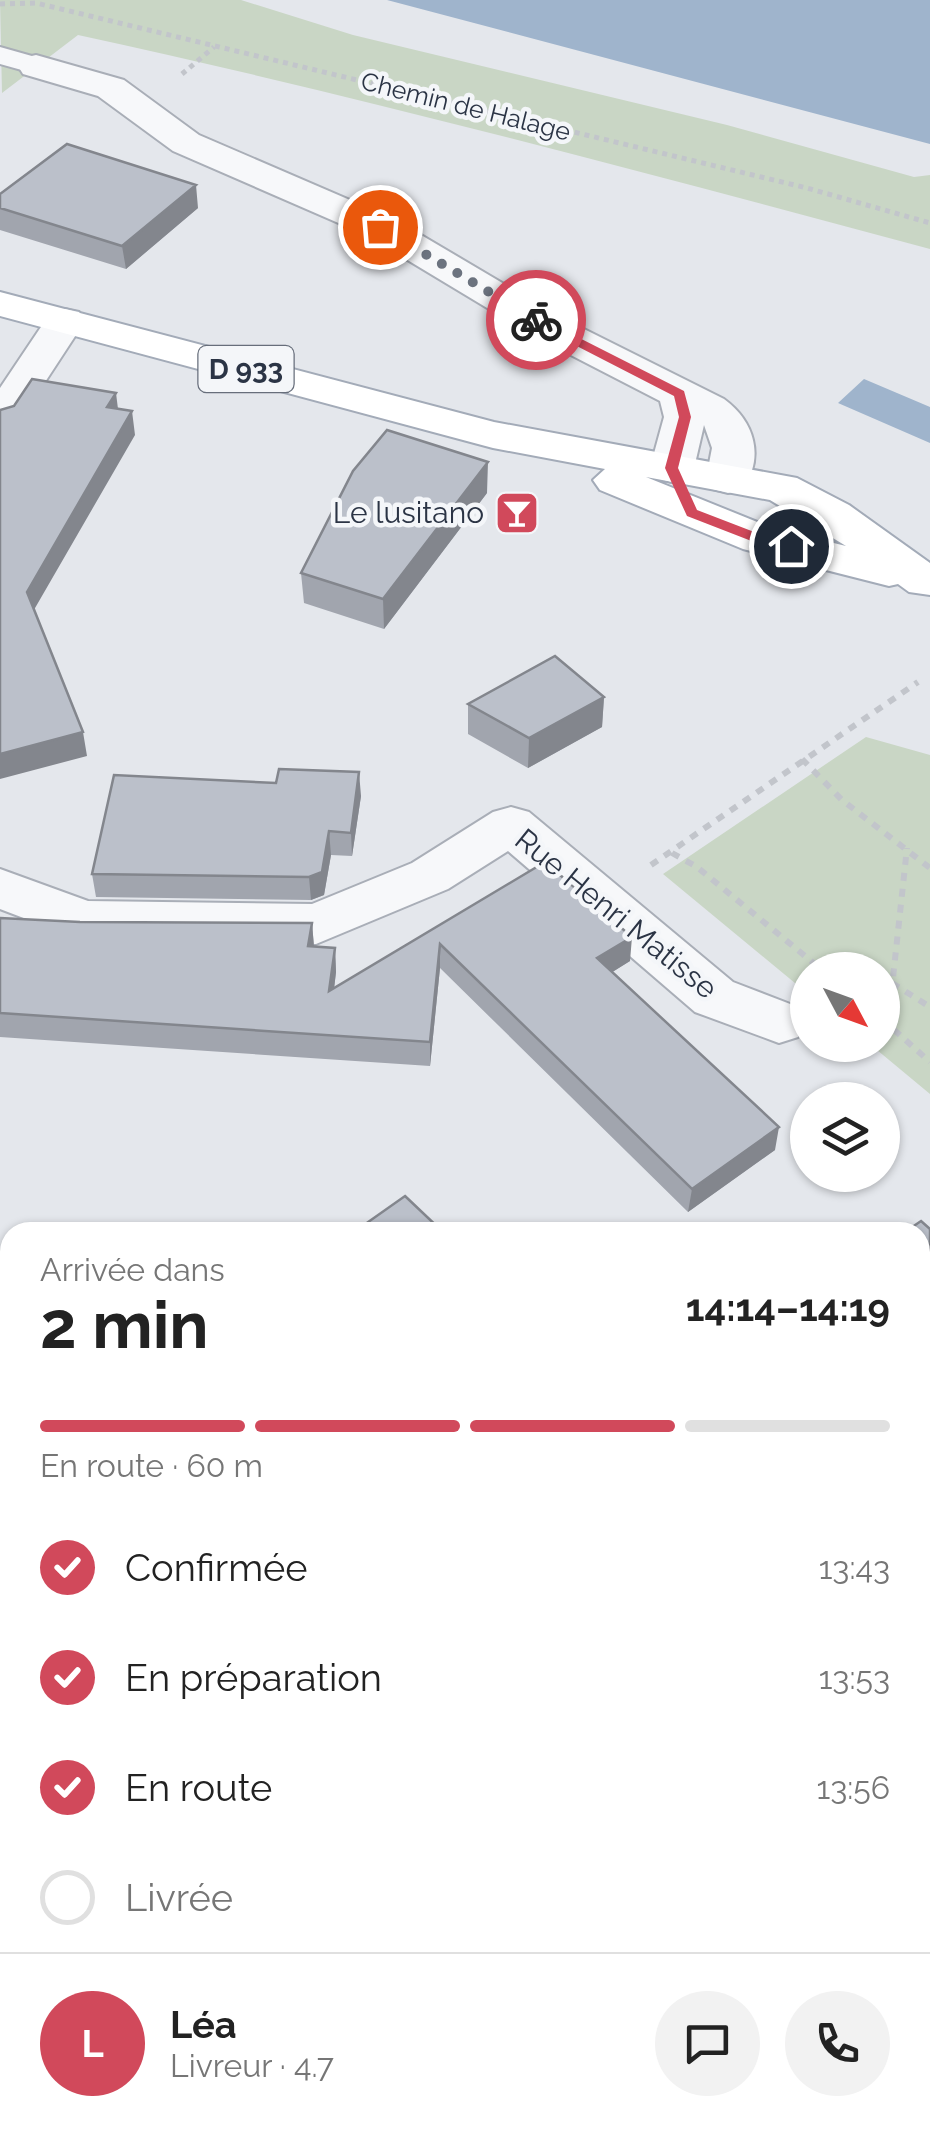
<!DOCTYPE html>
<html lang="fr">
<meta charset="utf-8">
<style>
:root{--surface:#fff;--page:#f2f2f2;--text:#222;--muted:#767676;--line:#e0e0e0;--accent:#d1495b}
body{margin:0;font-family:Raleway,sans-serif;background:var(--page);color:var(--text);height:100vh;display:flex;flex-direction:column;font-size:38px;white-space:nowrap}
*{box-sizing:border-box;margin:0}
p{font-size:32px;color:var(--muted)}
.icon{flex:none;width:55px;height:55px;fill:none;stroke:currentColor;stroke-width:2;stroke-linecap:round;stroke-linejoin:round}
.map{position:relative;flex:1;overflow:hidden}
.drawer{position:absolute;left:0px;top:1222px;width:930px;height:932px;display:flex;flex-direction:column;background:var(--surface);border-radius:30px 30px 0 0;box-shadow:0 2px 8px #0004}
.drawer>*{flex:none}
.needle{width:65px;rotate:131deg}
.controls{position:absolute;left:790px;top:952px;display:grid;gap:20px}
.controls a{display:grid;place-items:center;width:110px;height:110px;border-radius:50%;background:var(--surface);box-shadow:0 2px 8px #0004;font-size:50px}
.pin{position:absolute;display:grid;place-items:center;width:85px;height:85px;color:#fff;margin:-42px;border:5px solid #fff;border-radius:50%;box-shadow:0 2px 10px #0007}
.courier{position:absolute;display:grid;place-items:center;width:100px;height:100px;margin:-50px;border:8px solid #d1495b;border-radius:50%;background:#fff;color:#222;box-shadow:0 2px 12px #0007}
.summary em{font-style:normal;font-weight:700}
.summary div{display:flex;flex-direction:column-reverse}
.summary{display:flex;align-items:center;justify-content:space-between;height:170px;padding:0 40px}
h1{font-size:65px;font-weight:700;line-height:75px}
.bar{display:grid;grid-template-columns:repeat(4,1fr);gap:15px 10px;align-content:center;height:120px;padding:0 40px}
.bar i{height:12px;border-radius:8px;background:var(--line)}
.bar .active{background:var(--accent)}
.bar p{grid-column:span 4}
.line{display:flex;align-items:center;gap:25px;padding:0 40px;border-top:2px solid var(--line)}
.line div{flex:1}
.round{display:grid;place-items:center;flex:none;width:105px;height:105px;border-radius:52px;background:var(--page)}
ol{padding:0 40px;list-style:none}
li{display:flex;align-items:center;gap:30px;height:110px}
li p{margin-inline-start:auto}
li .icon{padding:10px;border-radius:50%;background:var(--accent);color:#fff;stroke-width:4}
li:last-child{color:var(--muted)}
li i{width:55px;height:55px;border:5px solid var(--line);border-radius:50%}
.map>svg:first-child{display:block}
.green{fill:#c9d6c5}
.water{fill:#9fb4cc}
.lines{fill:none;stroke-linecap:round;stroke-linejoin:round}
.service-casing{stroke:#a9aeb7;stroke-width:4}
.minor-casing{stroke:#a9aeb7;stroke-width:4}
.primary-casing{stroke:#a3abb8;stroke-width:4}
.path-far1{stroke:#c2c5cb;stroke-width:5;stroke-dasharray:5 5;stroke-linecap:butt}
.path{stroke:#c2c5cb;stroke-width:6;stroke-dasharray:8 8;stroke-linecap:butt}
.service{fill:#f7f8fa;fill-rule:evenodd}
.minor{fill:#f7f8fa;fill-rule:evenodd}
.primary{fill:#fff;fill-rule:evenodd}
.wall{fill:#a1a5ae}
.shaded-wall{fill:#83868d}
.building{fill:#bbc0ca;stroke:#83868d;stroke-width:2.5}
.route{fill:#d1495b}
.done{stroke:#6c737f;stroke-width:10;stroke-dasharray:0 18}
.labels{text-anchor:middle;stroke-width:9;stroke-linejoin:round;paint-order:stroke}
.far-street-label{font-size:25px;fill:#2b3445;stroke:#f4f6f9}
.shield{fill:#f4f6f9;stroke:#676e7b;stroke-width:2.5}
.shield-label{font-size:28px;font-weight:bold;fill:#2b3445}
.poi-label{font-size:30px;fill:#2b3445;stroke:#f4f6f9;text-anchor:end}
.street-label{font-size:30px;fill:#2b3445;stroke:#f4f6f9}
</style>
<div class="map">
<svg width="930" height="2153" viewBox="0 0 930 2153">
<rect width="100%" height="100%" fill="#e4e7ec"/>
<!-- green -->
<path class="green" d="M0,0H241L353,35L727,125L914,177L930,175V249C647,173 364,97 78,35L2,93Z
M866,737L930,755V1094L871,1045H882V970H808L807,993L663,874Z
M0,1960L10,1968V2145H105L102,2153H0Z"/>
<!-- water -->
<path class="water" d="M387,0H930V144Z
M864,379L930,407V443L838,403Z"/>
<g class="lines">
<defs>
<path id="service" d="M0,47L46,60L50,66L36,74L0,64Z"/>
<path id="minor" d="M36,55L124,80L199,135L394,219L560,317L724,399C754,421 765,456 743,489L728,493L713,489L706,479L712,448L704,425L694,468L687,478L672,482L657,478L650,468L664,417L660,401L532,335L366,235L173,151L98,96L23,74L18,66L23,58Z
M65,309L79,312L85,321L15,428L0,432V388L51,312Z
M511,807L529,812L733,982L798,1007L806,1022L798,1037L779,1043L695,1012L508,851L448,889L316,944L84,941L0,909V869L88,901L312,904L412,863L493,812Z
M0,1843L10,1847V1921L0,1917Z
M296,2145H379L382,2153H300Z"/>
<path id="primary" d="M0,292L494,422L797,478L849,505L930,563V595L909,592L898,584L889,586L743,549L600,490L593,480L605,469L493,448L0,316ZM646,477L770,500L846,546L772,528Z"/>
</defs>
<!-- service casing -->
<use href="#service" class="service-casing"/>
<!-- minor casing -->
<use href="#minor" class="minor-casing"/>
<!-- primary casing -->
<use href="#primary" class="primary-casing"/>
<!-- path-far1 -->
<path class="path-far1" d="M0,4L36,3L807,188L930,223
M182,74L214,47"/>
<!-- path -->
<path class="path" d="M802,759L842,800L930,868
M672,853L697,867L822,970
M651,865L918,682
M892,983L930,1007
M882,1019L930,1062
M888,1024L907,848"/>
<!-- service -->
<use href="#service" class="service"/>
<!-- minor -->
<use href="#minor" class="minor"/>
<!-- primary -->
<use href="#primary" class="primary"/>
</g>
<!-- wall -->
<path class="wall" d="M0,194L198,208L126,269L0,230Z
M487,493L384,629L304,603L301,573Z
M604,697L602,727L528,768L468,734V704Z
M361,796L352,856L331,855L324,895L311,900L96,897L92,874Z
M545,862L630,961L612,972L775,1150L688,1212L440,968L430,1066L0,1037V918L80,922L312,923L314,946L335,948L336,972L334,988Z
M0,1559L10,1571V1809L0,1801Z
M920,1569L930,1575V1773L920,1767Z
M430,2145H700L694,2153H470L463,2147L458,2153H441Z"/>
<!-- shaded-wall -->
<path class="shaded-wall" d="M196,185L198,208L126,269L122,246Z
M116,393L119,417L107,407Z
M132,411L135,435L31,615L27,592Z
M488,462L487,493L384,629L383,599Z
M604,697L602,727L528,768L529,738Z
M83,732L87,756L0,779V754Z
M359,772L361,796L352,856L351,833Z
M329,831L331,855L324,895L311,900L309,877Z
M312,923L314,948L308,946Z
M632,937L630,961L595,983L597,958Z
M440,944V968L430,1066V1042Z
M335,948L336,972L331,1015L329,991Z
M779,1127L775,1150L688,1212L692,1189Z
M930,1348V1367L920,1374V1355Z
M456,2145H463V2147L458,2153H452Z"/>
<!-- building -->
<path class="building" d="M67,144L196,185L122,246L0,208V194Z
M32,379L116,393L107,407L132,411L27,592L83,732L0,754V410L14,406Z
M387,430L488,462L383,599L301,573L353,471Z
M555,656L604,697L529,738L468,704Z
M279,769L359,772L351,833L329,831L322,872L309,877L92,874L114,775L276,783Z
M545,862L632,937L597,958L779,1127L692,1189L440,944L430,1042L0,1013V918L80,922L312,923L308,946L335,948L329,991Z
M405,1196L443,1232H354Z
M921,1221L930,1229V1348L920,1355V1232H905Z
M0,1559L10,1571V1801L0,1792Z
M920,1569L930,1575V1748L920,1742Z
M443,2145H456L451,2151Z
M472,2145H697L690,2153H482Z"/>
<!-- route -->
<path class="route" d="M532,318H540L684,391L691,417L678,468L697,510L762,535L795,543V549L754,542L687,516L665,468L679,417L674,396L532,323Z"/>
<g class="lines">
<!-- done -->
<path class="done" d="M380,227L536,320"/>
</g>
<!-- icons -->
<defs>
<symbol id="bar-square" viewBox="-11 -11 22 22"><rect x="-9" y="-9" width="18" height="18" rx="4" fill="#d1495b" stroke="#f4f6f9"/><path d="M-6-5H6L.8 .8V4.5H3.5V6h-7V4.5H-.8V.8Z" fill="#fff"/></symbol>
</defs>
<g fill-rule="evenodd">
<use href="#bar-square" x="492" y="488" width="50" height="50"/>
</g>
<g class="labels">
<!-- far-street labels -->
<g class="far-street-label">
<text transform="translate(466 106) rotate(14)" y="9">Chemin de Halage</text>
</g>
<!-- shield labels -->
<rect class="shield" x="198.5" y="346" width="95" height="46" rx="8"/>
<g class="shield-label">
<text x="246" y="379">D 933</text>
</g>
<!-- poi labels -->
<g class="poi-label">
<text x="484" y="523">Le lusitano</text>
</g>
<!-- street labels -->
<g class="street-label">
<text transform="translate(616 914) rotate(39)" y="10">Rue Henri Matisse</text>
</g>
</g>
</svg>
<div class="controls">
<a><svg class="needle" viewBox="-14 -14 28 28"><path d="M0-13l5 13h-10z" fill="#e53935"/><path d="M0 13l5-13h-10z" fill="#767676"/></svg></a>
<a><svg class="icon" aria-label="layers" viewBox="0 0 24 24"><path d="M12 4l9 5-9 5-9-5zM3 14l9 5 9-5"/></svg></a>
</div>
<div class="pin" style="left:380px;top:227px;background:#ea580c"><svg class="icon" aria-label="bag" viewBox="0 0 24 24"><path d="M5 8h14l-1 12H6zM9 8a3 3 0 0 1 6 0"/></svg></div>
<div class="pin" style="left:791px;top:546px;background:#1f2937"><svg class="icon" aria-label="home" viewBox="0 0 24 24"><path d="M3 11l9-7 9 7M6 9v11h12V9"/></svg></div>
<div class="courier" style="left:536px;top:320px"><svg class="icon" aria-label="bike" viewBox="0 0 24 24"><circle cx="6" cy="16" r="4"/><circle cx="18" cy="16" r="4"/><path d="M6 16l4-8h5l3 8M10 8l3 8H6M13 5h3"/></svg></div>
<section class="drawer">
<div class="summary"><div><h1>2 min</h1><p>Arrivée dans</p></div><em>14:14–14:19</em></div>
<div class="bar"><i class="active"></i><i class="active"></i><i class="active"></i><i></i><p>En route · 60 m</p></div>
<ol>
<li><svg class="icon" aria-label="check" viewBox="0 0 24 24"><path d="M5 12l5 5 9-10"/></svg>Confirmée<p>13:43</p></li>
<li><svg class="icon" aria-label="check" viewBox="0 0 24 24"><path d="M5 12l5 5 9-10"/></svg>En préparation<p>13:53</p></li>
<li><svg class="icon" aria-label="check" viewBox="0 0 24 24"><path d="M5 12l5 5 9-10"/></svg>En route<p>13:56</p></li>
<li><i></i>Livrée</li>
</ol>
<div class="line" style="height:180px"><b class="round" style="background:var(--accent);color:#fff">L</b><div><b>Léa</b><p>Livreur · 4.7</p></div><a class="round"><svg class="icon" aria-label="chat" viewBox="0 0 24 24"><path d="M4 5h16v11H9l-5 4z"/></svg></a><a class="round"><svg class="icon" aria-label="phone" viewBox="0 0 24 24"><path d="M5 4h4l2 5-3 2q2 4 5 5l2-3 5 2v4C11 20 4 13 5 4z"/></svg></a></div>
</section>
</div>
